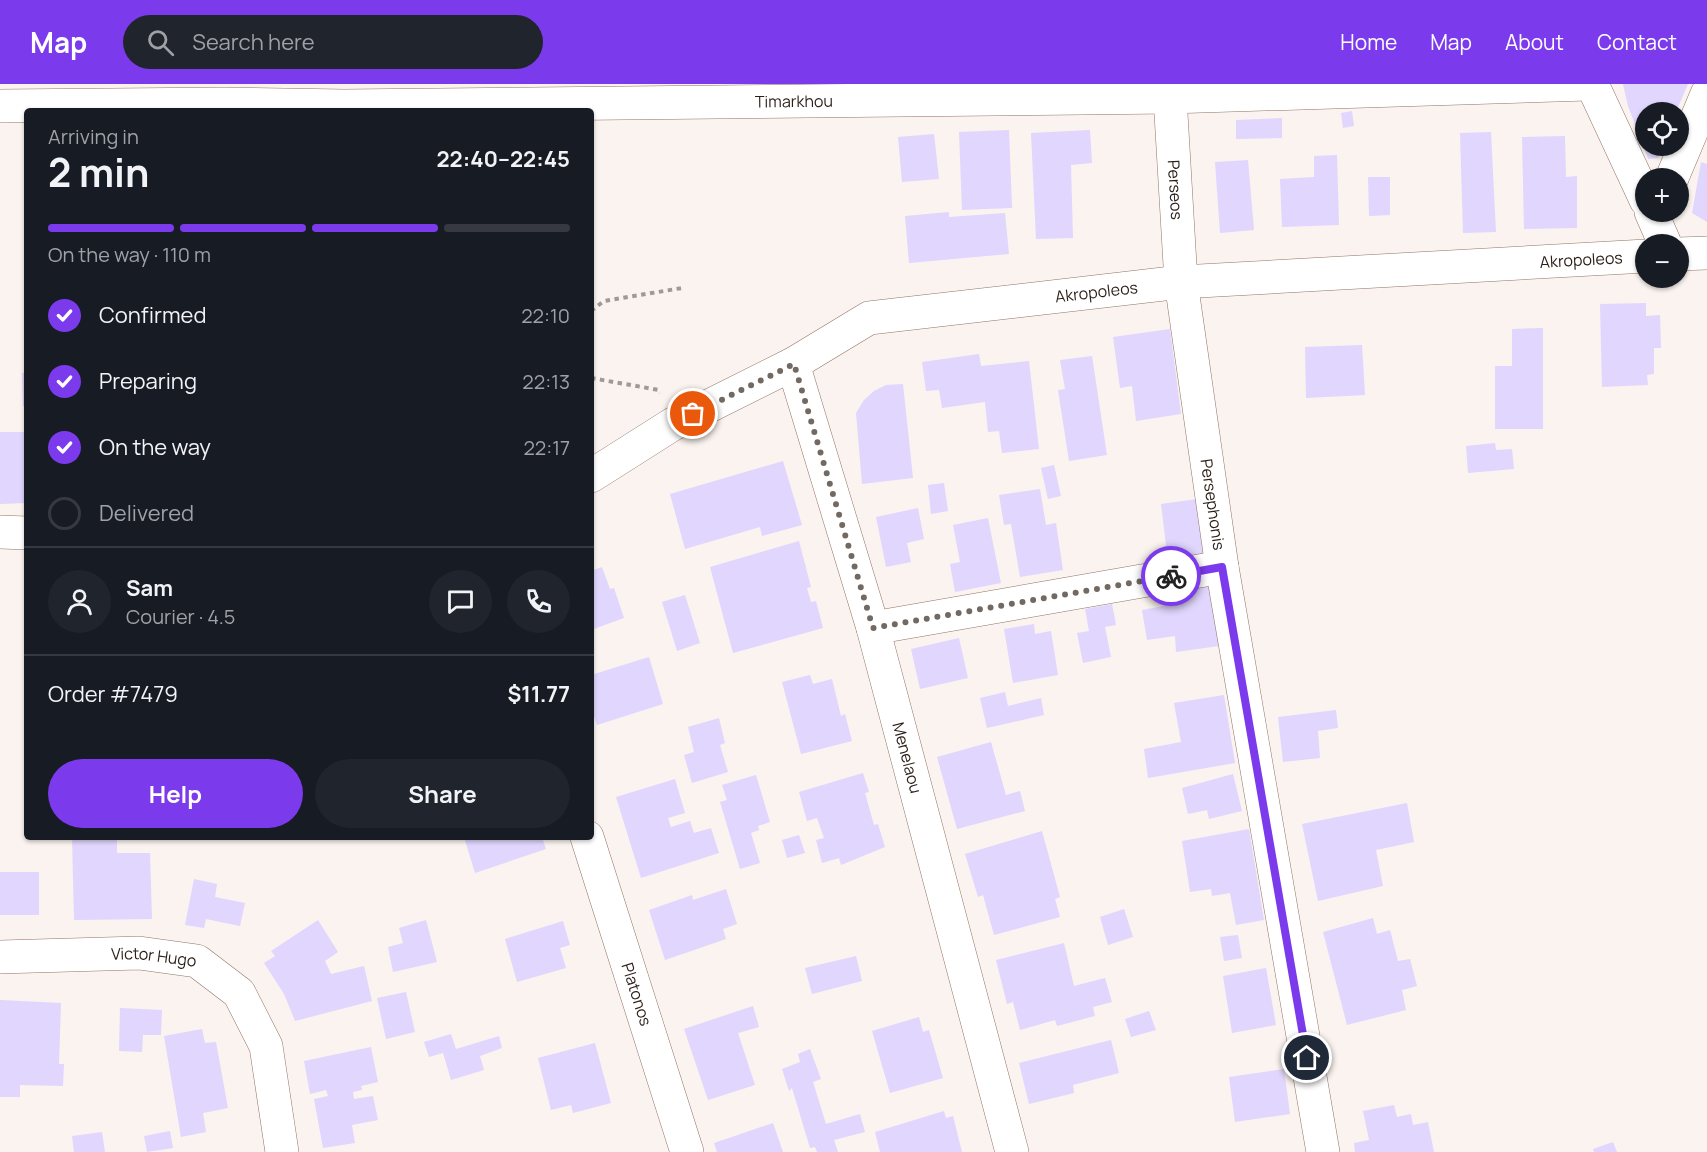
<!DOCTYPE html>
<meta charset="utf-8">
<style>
:root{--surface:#171b24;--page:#20242c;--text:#f1f3f6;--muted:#9ea1a6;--line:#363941;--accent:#7c3aed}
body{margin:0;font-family:Manrope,sans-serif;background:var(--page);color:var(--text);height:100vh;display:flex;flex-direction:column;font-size:22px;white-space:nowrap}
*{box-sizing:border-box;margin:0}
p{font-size:20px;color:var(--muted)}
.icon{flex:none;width:33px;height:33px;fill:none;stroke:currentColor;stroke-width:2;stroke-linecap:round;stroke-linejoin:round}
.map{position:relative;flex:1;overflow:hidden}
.side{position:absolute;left:24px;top:24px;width:570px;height:732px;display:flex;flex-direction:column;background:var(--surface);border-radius:6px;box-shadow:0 2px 4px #0004}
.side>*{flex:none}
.controls{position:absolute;left:1635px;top:18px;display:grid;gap:12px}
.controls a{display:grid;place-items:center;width:54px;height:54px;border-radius:50%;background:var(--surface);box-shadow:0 2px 4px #0004;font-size:30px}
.pin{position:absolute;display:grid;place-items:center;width:51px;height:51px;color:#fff;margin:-26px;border:3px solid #fff;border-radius:50%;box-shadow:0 2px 6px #0007}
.courier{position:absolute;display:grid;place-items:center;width:60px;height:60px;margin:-30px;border:4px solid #7c3aed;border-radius:50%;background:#fff;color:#222;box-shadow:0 2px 8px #0007}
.summary em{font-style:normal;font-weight:700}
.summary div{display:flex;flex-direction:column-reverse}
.summary{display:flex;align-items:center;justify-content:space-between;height:102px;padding:0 24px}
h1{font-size:39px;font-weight:700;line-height:45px}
.bar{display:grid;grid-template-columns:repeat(4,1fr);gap:9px 6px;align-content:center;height:72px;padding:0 24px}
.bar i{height:8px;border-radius:4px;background:var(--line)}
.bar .selected{background:var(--accent)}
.bar p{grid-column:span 4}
.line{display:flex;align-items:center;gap:15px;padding:0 24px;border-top:2px solid var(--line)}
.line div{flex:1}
.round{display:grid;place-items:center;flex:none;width:63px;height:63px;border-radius:32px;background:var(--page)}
ol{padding:0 24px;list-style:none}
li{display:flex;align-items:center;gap:18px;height:66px}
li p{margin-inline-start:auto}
li .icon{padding:6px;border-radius:50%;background:var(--accent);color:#fff;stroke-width:4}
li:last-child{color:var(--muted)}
li i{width:33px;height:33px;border:3px solid var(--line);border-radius:50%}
.primary-button{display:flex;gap:12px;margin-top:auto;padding:12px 24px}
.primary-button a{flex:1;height:69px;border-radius:36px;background:var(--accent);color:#fff;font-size:24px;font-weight:700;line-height:69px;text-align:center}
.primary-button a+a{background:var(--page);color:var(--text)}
header{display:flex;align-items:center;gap:36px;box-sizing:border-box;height:84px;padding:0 30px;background:var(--accent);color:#fff}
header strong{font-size:28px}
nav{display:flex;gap:33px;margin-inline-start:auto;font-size:21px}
.search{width:420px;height:54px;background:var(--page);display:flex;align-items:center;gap:15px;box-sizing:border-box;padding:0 21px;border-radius:33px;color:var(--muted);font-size:22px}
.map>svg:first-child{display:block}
.building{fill:#e1d6fd}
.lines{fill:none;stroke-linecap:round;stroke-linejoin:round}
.minor-casing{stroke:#937466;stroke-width:34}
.path{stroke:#a29994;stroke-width:4;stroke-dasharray:4.5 4.5;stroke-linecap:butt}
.minor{stroke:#fff;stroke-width:33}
.done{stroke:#736963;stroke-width:6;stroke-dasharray:0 10.8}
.route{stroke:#7c3aed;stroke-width:8}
.labels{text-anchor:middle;stroke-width:4.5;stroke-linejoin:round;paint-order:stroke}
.street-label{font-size:16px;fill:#2a1e18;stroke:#faf3ef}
</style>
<header>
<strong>Map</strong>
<div class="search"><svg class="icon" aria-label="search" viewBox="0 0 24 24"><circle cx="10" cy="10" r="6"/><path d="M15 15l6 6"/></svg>Search here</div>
<nav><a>Home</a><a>Map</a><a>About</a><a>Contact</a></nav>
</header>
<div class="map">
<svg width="1707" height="1068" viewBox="0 0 1707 1068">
<rect width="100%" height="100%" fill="#faf3ef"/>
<!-- building -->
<path class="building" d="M1623,0H1688L1676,28H1646V62H1663L1658,74L1648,75L1628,22Z
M1352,27L1354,42L1343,44L1341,29Z
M1282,34V54L1236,55V36Z
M1009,46L1012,124L962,126L959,48Z
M1090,46L1092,79L1071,81L1073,154L1036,155L1031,49Z
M1491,48L1496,148L1463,149L1460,49Z
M934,50L939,95L902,98L898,53Z
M1565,52L1566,93L1577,92V144L1524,145L1522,53Z
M1337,71L1339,141L1282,143L1280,95L1314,93V72Z
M1248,76L1254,146L1220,149L1215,78Z
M1701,78L1707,80V138L1692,129Z
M1368,93H1390V131L1369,132Z
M949,128V133L1005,129L1009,170L909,179L905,132Z
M1646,219V232L1660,231L1661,264H1654V290L1647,291L1648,301L1602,303L1600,220Z
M1543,244V345H1495V282H1512V245Z
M1170,245L1181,330L1136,337L1132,302L1120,304L1113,253Z
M1362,261L1365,311L1306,314L1305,263Z
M979,270L981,282L1029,277L1039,365L1002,369L999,347L988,348L985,318L942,324L939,306L926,307L922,278Z
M1092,272L1107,371L1069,377L1058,306L1065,305L1060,276Z
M27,288V322H23L22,289Z
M903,300L913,394L862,400L856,329L864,316L874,307L886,301Z
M25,339H27V419L0,420V348H24Z
M1495,359L1496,366L1512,365L1514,385L1468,389L1466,362Z
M783,377L802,441L762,452L760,443L685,465L670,410Z
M1054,381L1061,412L1048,415L1041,384Z
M944,399L948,427L931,430L928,401Z
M1040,405L1046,441L1056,439L1063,486L1020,493L1011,440L1004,441L999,411Z
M1197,415L1204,472L1168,477L1161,420Z
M918,424L924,455L907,459L911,478L886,483L876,433Z
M988,434L1001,499L955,508L950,480L960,478L953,441Z
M799,457L811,503L807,504L811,518L816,517L823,544L733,569L710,483Z
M602,483L610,505L614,504L624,534L591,546V487Z
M1210,501L1219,562L1176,568L1175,552L1147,556L1142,526L1169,521L1168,508Z
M685,511L700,559L677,567L662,518Z
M1112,520L1116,541L1105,543L1111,573L1083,579L1077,549L1089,547L1085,525Z
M1034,540L1035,550L1051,547L1058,591L1013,599L1004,545Z
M959,554L968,594L920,605L911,565Z
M649,573L663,620L597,641L591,623V591Z
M810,591L813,600L832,595L841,632L845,630L852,657L801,670L782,598Z
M1005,608L1008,622L1041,614L1044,631L987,644L980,614Z
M1224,611L1235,679L1148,694L1144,665L1181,658L1174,619Z
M1336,626L1338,644L1318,647L1320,674L1283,678L1278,633Z
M719,634L725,659L720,661L728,688L692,699L684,671L694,668L688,643Z
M991,658L1006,711L1020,707L1025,727L957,745L937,673Z
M863,689L869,708L865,709L874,741L878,740L885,763L841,781L839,774L822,779L816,756L824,754L817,734L807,737L799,708Z
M1233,690L1242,727L1209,735L1207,726L1188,730L1182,704Z
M756,691L770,738L758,742L759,746L751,749L760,779L740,785L720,718L727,716L722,701Z
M675,695L685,729L668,734L671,743L690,737L694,749L711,744L719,769L641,794L616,713Z
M1407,719L1414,758L1376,766L1383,802L1318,817L1302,740Z
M1249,745L1264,836L1236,841L1230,809L1212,812L1211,805L1190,808L1182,757Z
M1042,747L1060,813L1055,815L1060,833L994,851L983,811L978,813L965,770Z
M799,751L805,769L787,774L782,756Z
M72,753H117V769H150L152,835L74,836Z
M464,753H542L546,765L475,789Z
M0,788H39V831H0Z
M194,795L217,800L215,813L245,819L240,842L206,835L204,844L185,841Z
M726,805L737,840L723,845L726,855L665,876L649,826L692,811L693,816Z
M1124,825L1133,853L1108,861L1100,833Z
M1373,834L1377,850L1390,846L1398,877L1410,875L1417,902L1402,906L1406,926L1347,941L1323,848Z
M318,836L338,868L325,877L331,890L364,882L372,917L295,937L284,910L264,879L275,872L271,867Z
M426,836L437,878L393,888L388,863L403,859L399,844Z
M563,837L570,861L560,864L566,884L517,898L505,855Z
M1238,851L1242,874L1224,877L1220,853Z
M1064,859L1074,902L1105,894L1112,918L1093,923L1095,932L1057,942L1055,936L1020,946L1013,918L1007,920L996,876Z
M856,872L862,897L812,910L805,884Z
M1266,884L1276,941L1232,949L1223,892Z
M406,908L415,948L386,955L377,914Z
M0,916L61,919L59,980H64L63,1002L20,1001V1013H0Z
M753,922L759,943L738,949L755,1001L708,1016L684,945Z
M120,924L162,926L161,951H143L142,968L119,967Z
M1149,927L1156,946L1131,953L1125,935Z
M919,933L923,948L929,946L943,994L890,1009L872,947Z
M202,945L205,959L216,958L228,1024L203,1029L206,1048L181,1053L164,952Z
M451,950L456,965L499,952L502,964L480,972L484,986L451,996L443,969L429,973L424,958Z
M1111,956L1119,989L1073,1001L1074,1009L1029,1020L1019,979Z
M595,959L611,1019L573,1029L571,1021L551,1026L538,974Z
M371,963L378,998L361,1002L362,1006L353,1008L354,1015L373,1012L378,1036L352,1041L355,1059L323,1064L314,1015L328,1012L326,1006L310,1010L304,977Z
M810,965L821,995L813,998L826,1040L860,1030L865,1048L834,1056L838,1068H817L815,1063L810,1064L792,1004L789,1007L782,985L800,978L798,970Z
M1284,985L1290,1030L1235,1038L1229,993Z
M1394,1021L1397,1033L1411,1030L1413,1041L1428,1038L1434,1068H1355L1354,1059L1369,1056L1363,1027Z
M944,1027L946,1034L953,1032L962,1068H880L875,1048Z
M773,1039L783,1068H717L714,1059Z
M170,1047L173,1064L147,1068L144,1052Z
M102,1048L105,1068H74L72,1052Z
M1613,1058L1617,1068H1594L1593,1065Z"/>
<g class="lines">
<defs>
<g id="minor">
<path d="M1592,0L1646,116"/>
<path id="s1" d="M1170,13L1181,198L1222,483L1323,1068"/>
<path id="s2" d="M0,22L224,20L344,22L1170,13L1587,0"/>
<path d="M1672,94L1707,10"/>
<path d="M1651,128L1665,160"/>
<path d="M1678,170L1707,169"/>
<path id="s3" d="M793,280L873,544L1012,1068"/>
<path id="s4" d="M591,392L673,340L793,280L869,234L1181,198L1646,172"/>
<path d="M0,448L27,449"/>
<path d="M873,544L1222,483"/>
<path id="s5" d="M587,753L687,1068"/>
<path id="s6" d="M0,873L139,869L197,877L239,909L266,962L282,1068"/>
</g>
</defs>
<!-- minor casing -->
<use href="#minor" class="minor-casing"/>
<!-- path -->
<path class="path" d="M591,227L604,217L682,204
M591,294L659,306L660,309"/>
<!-- minor -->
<use href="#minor" class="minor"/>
</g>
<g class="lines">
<!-- done -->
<path class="done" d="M693,330L794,280L873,544L1171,492"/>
<!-- route -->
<path class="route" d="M1171,492L1222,483L1307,974"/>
</g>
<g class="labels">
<!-- street labels -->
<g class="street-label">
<text dy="6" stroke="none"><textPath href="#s2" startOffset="794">Timarkhou</textPath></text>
<text dy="6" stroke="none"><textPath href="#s1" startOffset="93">Perseos</textPath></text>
<text dy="6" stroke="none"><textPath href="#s4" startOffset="1035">Akropoleos</textPath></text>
<text dy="6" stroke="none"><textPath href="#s4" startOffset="549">Akropoleos</textPath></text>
<text dy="6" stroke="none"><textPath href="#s1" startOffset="410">Persephonis</textPath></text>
<text dy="6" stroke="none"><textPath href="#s3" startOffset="410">Menelaou</textPath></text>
<text dy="6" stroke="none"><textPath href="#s6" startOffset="154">Victor Hugo</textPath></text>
<text dy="6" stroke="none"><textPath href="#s5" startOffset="165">Platonos</textPath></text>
</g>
</g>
</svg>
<div class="controls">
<a><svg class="icon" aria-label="locate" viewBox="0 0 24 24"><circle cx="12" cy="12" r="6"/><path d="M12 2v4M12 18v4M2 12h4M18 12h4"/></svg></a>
<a>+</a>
<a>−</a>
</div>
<div class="pin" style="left:693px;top:330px;background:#ea580c"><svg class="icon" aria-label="bag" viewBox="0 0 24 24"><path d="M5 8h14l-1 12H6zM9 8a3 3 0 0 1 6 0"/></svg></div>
<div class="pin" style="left:1307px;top:974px;background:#1f2937"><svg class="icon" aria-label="home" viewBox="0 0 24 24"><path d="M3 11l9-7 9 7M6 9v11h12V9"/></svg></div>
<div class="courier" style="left:1171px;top:492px"><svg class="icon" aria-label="bike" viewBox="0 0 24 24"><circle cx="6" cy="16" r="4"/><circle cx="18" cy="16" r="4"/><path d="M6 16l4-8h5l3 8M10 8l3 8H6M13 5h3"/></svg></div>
<section class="side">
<div class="summary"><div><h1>2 min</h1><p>Arriving in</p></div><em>22:40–22:45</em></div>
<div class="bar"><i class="selected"></i><i class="selected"></i><i class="selected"></i><i></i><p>On the way · 110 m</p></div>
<ol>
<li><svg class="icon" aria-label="check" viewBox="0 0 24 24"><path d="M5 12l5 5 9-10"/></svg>Confirmed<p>22:10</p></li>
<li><svg class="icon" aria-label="check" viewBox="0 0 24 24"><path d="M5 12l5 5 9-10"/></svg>Preparing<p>22:13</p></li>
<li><svg class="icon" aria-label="check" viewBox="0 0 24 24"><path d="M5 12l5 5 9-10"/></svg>On the way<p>22:17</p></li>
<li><i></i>Delivered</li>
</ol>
<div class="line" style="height:108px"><a class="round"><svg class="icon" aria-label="person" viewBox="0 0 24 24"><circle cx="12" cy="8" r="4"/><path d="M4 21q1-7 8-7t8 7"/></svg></a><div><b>Sam</b><p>Courier · 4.5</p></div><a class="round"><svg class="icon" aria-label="chat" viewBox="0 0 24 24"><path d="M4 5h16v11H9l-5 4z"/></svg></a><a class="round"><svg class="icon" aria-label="phone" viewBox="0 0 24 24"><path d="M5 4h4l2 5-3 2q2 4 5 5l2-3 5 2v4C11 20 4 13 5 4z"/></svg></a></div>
<div class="line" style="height:78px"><div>Order #7479</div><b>$11.77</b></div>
<div class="primary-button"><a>Help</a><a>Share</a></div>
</section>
</div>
